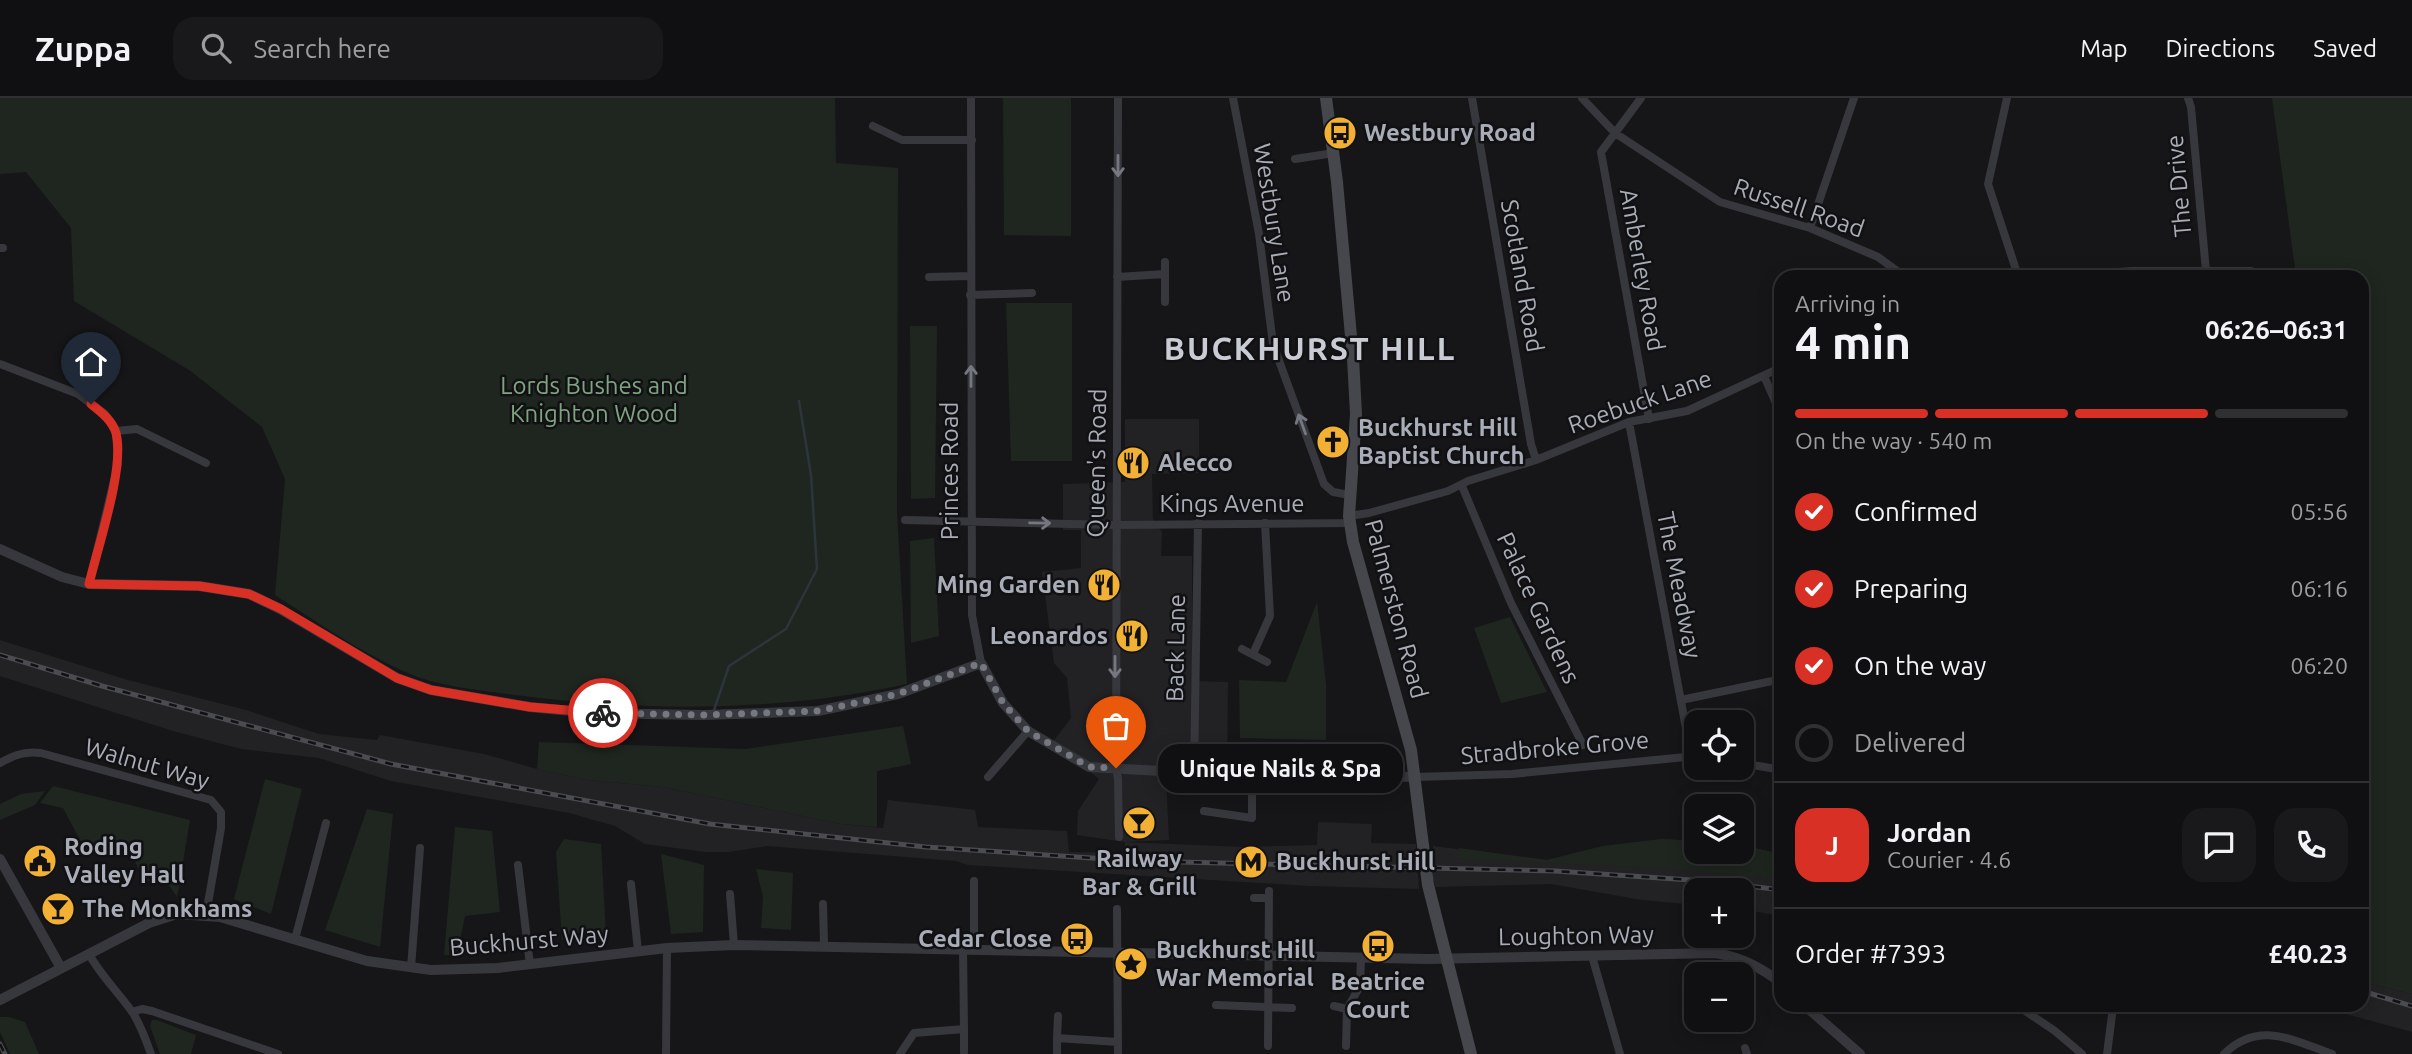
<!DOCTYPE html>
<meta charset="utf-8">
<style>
:root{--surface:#101012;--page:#19191b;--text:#f1f3f6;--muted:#9c9d9f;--line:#303032;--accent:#d93025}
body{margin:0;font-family:Ubuntu,sans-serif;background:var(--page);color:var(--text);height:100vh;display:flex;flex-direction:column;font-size:26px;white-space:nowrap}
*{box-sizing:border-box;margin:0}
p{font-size:23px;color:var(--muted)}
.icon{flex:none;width:38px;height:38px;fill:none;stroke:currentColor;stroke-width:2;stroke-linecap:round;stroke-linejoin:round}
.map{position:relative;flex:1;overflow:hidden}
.side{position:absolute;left:1774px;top:172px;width:595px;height:742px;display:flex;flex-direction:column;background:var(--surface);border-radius:21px;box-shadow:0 4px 18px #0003,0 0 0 2px var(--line)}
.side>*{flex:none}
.controls{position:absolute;left:1684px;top:612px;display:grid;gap:14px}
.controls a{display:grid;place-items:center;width:70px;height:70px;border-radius:14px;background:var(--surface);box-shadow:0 4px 18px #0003,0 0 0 2px var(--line);font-size:35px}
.pin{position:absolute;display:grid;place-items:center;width:60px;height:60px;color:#fff;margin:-72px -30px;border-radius:50% 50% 50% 0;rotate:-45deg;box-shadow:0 0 7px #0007}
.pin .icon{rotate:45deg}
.courier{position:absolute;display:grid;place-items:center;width:70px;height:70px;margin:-35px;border:5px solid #d93025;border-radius:50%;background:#fff;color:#222;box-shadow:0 2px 9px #0007}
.bubble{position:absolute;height:49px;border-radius:21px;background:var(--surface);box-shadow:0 4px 18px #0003,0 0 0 2px var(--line);font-size:23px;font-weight:700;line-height:49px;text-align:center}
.head em{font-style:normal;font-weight:700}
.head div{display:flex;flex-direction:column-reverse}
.head{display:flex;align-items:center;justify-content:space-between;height:119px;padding:0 21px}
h1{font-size:46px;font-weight:700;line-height:52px}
.bar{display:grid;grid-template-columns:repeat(4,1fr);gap:10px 7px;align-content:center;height:84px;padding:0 21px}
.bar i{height:9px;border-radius:5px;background:var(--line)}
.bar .selected{background:var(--accent)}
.bar p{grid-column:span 4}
.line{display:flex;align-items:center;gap:18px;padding:0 21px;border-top:2px solid var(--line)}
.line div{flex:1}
.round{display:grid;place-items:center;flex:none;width:74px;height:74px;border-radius:21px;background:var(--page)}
ol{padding:0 21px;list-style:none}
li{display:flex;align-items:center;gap:21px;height:77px}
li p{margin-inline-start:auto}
li .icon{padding:7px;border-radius:50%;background:var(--accent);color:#fff;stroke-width:4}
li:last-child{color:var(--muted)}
li i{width:38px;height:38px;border:4px solid var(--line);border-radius:50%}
header{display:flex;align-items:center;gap:42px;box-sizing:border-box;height:98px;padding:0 35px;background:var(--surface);border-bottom:2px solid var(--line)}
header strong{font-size:33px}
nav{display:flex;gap:38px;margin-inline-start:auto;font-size:24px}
.search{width:490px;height:63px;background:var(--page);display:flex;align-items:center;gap:18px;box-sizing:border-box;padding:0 24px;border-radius:21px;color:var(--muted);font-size:26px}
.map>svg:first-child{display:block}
.built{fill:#222225}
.green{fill:#1e261f}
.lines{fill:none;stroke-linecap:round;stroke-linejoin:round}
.stream{stroke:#2c353c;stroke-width:2.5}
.minor{stroke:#37383d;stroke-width:8}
.tertiary{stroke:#37383d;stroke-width:10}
.secondary{stroke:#45474d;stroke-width:12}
.rail-casing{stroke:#4a4c52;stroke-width:5}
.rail{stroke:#111113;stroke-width:2.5;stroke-dasharray:8;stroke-linecap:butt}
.oneway{stroke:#757881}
.done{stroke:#757880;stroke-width:7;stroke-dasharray:0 12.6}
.route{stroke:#d93025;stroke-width:9}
.labels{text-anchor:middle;stroke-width:5;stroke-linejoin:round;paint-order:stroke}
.poi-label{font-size:24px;font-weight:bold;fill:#a8adb8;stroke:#111113;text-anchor:start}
.street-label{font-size:24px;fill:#a8adb8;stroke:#111113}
.park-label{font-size:24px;fill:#7fa381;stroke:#111113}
.district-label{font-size:32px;font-weight:bold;letter-spacing:2px;fill:#c9ccd4;stroke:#111113}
</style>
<header>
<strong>Zuppa</strong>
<div class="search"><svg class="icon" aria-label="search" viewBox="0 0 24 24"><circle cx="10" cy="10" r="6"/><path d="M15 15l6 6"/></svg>Search here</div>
<nav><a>Map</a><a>Directions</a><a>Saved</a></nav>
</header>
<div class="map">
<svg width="2412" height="956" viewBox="0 0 2412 956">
<rect width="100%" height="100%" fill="#161618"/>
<!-- built -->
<path class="built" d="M1125,321H1199V375L1152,376L1153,422L1162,434L1161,458H1192V583L1228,584L1227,681L1166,679L1169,742L1125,744L1243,749L1317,747L1318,724L1372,726L1371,745L1416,746L1419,791L1309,788L968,767L956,763L767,748L729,754H705L645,746L615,728L569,715L391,683L319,660L241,651L173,633L0,578V542L128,582L246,612L319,636L377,642L380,637L484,656L537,671L587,682L663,689L841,726L883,730L888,702L975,712L978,729L1067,733L1069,754L1124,755L1125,744L1077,737L1078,713L1099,681L1052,645L1071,620L1067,580L1054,565L1042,474L1081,470V432H1063V386L1125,384Z
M1662,741L1696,743V754H1741V747L1781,756V818L1741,811V793H1696V807L1642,802L1551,786L1435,789L1433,780V748L1547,762L1603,748Z
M2363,884L2412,896V934L2313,907L2362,906Z"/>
<!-- green -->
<path class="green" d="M0,0H835L836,65L898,70L897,415L907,586C779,614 646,614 516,597C478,592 438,589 403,573C358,553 316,523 275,497L285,381L262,329L189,272L74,203L71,130L26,74L0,76Z
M1003,0H1071V138L1004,137Z
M2272,0H2412V896L2363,884L2362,178H2296Z
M1006,205H1072V363H1011Z
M910,228H937L935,400L911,401Z
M934,440L939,538L911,545L910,443Z
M1317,504L1326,586V642L1240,640L1239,582L1286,584Z
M1510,519L1547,594L1501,605L1474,530Z
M903,628L911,666L877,673V729L841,726L663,689L587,682L537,671L539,644L745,651Z
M265,681L302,691L271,816L234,801Z
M53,688L190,722L177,799L166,783H146L125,747L88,757L63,710L40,705Z
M45,693L35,707L0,722V706L21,696Z
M367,711L393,716L380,849L325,832Z
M455,729L492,733L500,814L465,818L457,857H444Z
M564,741L601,746L606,837L562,842L556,754Z
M1662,741L1696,743V754H1741V747L1781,756V781L1663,770L1459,761V750L1547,762L1603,748Z
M661,756L704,767L703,834L671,836Z
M756,771L793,775L791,832L761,830L763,799Z
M0,919H9L25,924L39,956H10L0,934Z
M152,922H157L196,937L191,956H160L150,928Z"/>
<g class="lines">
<!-- stream -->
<path class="stream" d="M714,612L729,568L786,531L817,471L811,377L799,303"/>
<!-- minor -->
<path class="minor" d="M971,0L972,517L981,565
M1118,0L1116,670L1118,681L1119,739
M1233,0L1259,136L1273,246L1324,386L1333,394L1350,397
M1472,0L1531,346L1536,362
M1582,0L1615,35L1720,104L1810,130L1878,159L1904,178
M1641,0L1601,54L1649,321
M2007,0L1988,86L2018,178
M2188,0L2191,9L2206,173
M873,28L902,42H972
M1295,61L1334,55
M1810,130L1854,0
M0,150H3
M1165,164V204
M2062,178L2132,173H2251
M929,179L971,178
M1117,179L1165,176
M970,197L1032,195
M0,266L78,296L105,316L116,333L118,366L89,486
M1764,278L1782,319
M1629,324L1691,657
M116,333L137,331L206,365
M1462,388L1511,505L1583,647
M1349,418L1369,415L1448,393L1468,383L1536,362L1629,324L1687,313L1782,269
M905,422L1115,427L1350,425
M1242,551L1267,564
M1253,556L1270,518L1265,425
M1681,602L1782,581
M0,665C14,657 25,653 41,655L211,702L221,714V730L206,817
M1741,665L1782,672
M1194,675L1198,425
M988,679L1028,633
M1416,679L1512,676L1696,658
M1204,713L1252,720V678
M518,767L530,867
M974,783V851
M631,786L638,853
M730,796L734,847
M1254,800H1269
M823,806L824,847
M1117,811L1118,956
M295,841L326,725
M89,856C101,878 119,895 133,915C141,928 146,942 151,956
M1592,858L1620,956
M411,870L420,750
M2015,906L2055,933L2082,956
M1216,907L1292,910
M1334,908L1347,911
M132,914L142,911L152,913L278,956
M964,931V954
M1057,940L1058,918
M1268,948L1269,793
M1346,948L1347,911L1360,888L1361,859
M1745,950L1747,956
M666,956L667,850
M900,956L914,935L964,931L963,851
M1057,956V940L1118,944
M2107,956L2112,917
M2224,956C2259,922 2292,942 2332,956"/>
<!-- tertiary -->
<path class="tertiary" d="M0,451L62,479L89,486L199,488L249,496L280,511L397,580L431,592L530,609L592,615L703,617L818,613L898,596L981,565L1003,605L1028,633L1089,669L1252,678L1324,677L1416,679
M0,761L61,870
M0,902L149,825L177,816L220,819L367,863L431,872L498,870L667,850L734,847L1428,861L1716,855C1742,860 1761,869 1782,886
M1803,906L1860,956"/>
<!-- secondary -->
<path class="secondary" d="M1326,0L1337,84L1353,260L1356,316L1349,418L1353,444L1411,652L1428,787L1471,956"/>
<defs>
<path id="rail" d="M0,557L102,588L391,666L710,726L926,749L1137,763L1555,773L1706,783L1782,792
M2362,893L2412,908
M0,946L5,956"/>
</defs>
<!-- rail casing -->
<use href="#rail" class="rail-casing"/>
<!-- rail -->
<use href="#rail" class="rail"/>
</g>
<!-- one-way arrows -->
<defs><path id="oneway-shaft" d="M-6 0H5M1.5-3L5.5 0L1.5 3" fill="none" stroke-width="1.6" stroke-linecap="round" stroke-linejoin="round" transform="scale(1.75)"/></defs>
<g class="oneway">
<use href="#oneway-shaft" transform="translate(1118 68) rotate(90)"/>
<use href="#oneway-shaft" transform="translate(971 278) rotate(-90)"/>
<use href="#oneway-shaft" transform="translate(1302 326) rotate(-110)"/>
<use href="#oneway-shaft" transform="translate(1040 425) rotate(1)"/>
<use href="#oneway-shaft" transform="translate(1115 569) rotate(90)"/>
</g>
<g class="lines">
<!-- done -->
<path class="done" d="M603,615L703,617L818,613L898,596L981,565L1003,605L1028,633L1089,669L1116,670"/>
<!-- route -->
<path class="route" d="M91,306C101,314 112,322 116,335C125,370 98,448 89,486L199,488L249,496L281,511L397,580L431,592L530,609L603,615"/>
</g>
<!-- icons -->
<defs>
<symbol id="bus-disc" viewBox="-11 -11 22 22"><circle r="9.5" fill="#f2b134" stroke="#111113"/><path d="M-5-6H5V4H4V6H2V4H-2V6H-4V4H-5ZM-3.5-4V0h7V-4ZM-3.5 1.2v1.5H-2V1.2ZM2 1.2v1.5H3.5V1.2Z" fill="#111"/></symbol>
<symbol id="church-disc" viewBox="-11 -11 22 22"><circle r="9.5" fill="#f2b134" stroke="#111113"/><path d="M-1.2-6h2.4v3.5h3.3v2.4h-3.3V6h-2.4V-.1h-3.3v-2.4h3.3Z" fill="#111"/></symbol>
<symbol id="restaurant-disc" viewBox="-11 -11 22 22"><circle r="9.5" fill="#f2b134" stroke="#111113"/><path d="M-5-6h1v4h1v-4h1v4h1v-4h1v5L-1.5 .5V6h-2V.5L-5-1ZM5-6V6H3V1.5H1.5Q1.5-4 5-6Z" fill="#111"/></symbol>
<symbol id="bar-disc" viewBox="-11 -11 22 22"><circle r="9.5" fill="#f2b134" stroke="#111113"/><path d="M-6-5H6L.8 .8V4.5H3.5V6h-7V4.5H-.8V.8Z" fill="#111"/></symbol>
<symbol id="civic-disc" viewBox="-11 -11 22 22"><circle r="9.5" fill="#f2b134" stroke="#111113"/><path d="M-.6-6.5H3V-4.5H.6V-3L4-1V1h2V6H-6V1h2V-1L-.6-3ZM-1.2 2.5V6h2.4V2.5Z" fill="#111"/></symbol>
<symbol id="metro-disc" viewBox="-11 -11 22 22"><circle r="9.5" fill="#f2b134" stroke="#111113"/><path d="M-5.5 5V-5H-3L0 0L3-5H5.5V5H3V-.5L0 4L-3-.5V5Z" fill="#111"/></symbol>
<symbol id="sight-disc" viewBox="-11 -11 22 22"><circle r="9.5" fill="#f2b134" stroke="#111113"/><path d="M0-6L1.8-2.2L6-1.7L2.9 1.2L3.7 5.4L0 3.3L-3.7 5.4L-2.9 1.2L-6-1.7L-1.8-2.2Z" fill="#111"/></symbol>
</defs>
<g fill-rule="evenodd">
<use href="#bus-disc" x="1321" y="16" width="38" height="38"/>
<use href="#church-disc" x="1314" y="325" width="38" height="38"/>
<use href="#restaurant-disc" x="1114" y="346" width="38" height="38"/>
<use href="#restaurant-disc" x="1085" y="468" width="38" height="38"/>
<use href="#restaurant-disc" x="1113" y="519" width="38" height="38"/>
<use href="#bar-disc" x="1120" y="706" width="38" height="38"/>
<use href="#civic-disc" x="21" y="744" width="38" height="38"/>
<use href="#metro-disc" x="1232" y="745" width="38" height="38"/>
<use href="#bar-disc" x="39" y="792" width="38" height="38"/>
<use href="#bus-disc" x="1058" y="822" width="38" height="38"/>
<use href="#bus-disc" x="1359" y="829" width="38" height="38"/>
<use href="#sight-disc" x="1112" y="847" width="38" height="38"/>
</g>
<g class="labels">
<!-- poi labels -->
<g class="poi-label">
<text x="1364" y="43">Westbury Road</text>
<text x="1358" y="338">Buckhurst Hill<tspan x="1358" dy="28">Baptist Church</tspan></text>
<text x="1158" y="373">Alecco</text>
<text x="1080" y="495" text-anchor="end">Ming Garden</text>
<text x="1108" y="546" text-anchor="end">Leonardos</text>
<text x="64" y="757">Roding<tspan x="64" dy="28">Valley Hall</tspan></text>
<text x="1139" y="769" text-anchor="middle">Railway<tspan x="1139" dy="28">Bar &amp; Grill</tspan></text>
<text x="1276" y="772">Buckhurst Hill</text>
<text x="82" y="819">The Monkhams</text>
<text x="1052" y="849" text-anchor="end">Cedar Close</text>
<text x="1156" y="860">Buckhurst Hill<tspan x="1156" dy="28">War Memorial</tspan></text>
<text x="1378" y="892" text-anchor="middle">Beatrice<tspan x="1378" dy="28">Court</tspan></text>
</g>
<!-- street labels -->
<g class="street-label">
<text transform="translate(2179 88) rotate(-95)" y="8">The Drive</text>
<text transform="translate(1799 110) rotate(19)" y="8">Russell Road</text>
<text transform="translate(1274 125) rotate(81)" y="8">Westbury Lane</text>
<text transform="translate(1642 172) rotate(80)" y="8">Amberley Road</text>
<text transform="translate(1522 178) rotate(80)" y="8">Scotland Road</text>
<text transform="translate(1640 304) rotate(-19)" y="8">Roebuck Lane</text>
<text transform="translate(1097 365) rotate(-89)" y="8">Queen's Road</text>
<text transform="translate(950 373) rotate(-90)" y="8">Princes Road</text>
<text x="1232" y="414">Kings Avenue</text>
<text transform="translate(1679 487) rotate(79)" y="8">The Meadway</text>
<text transform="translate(1538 510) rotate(65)" y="8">Palace Gardens</text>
<text transform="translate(1396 511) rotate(75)" y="8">Palmerston Road</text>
<text transform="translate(1176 550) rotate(-89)" y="8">Back Lane</text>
<text transform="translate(1555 650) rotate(-5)" y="8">Stradbroke Grove</text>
<text transform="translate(147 666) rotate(16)" y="8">Walnut Way</text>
<text transform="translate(1576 838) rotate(-1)" y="8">Loughton Way</text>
<text transform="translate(529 843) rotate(-5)" y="8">Buckhurst Way</text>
</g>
<!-- park labels -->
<g class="park-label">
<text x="594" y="296">Lords Bushes and<tspan x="594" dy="28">Knighton Wood</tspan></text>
</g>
<!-- district labels -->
<g class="district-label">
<text x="1310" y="262">BUCKHURST HILL</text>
</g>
</g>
</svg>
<div class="controls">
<a><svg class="icon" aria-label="locate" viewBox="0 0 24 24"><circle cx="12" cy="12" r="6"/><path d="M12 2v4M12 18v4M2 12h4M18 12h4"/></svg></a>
<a><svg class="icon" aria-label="layers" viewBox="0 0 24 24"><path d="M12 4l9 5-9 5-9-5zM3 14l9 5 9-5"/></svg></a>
<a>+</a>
<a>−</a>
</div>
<div class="pin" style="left:1116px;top:670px;background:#ea580c"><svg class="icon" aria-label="bag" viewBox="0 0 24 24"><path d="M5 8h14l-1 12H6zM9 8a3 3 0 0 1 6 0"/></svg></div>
<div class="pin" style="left:91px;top:306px;background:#1f2937"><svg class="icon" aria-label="home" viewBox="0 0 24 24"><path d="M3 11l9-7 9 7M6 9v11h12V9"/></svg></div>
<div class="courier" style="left:603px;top:615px"><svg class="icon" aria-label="bike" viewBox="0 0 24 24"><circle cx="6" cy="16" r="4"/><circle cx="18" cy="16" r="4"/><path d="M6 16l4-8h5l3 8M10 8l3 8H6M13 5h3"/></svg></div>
<div class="bubble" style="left:1158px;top:646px;width:245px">Unique Nails &amp; Spa</div>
<section class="side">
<div class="head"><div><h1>4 min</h1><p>Arriving in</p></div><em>06:26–06:31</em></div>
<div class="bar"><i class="selected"></i><i class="selected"></i><i class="selected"></i><i></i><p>On the way · 540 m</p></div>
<ol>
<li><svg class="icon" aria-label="check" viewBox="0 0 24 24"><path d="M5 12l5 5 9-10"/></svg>Confirmed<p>05:56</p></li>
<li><svg class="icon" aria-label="check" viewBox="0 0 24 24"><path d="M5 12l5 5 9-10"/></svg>Preparing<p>06:16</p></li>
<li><svg class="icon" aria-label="check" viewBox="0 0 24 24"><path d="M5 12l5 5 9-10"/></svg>On the way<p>06:20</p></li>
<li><i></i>Delivered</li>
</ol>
<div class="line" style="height:126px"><b class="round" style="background:var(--accent);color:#fff">J</b><div><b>Jordan</b><p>Courier · 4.6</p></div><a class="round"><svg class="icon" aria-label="chat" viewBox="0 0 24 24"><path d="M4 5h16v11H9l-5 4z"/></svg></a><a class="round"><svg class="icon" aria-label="phone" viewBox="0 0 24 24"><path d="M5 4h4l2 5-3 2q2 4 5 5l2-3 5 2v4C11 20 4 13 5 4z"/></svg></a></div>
<div class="line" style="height:91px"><div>Order #7393</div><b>£40.23</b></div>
</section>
</div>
